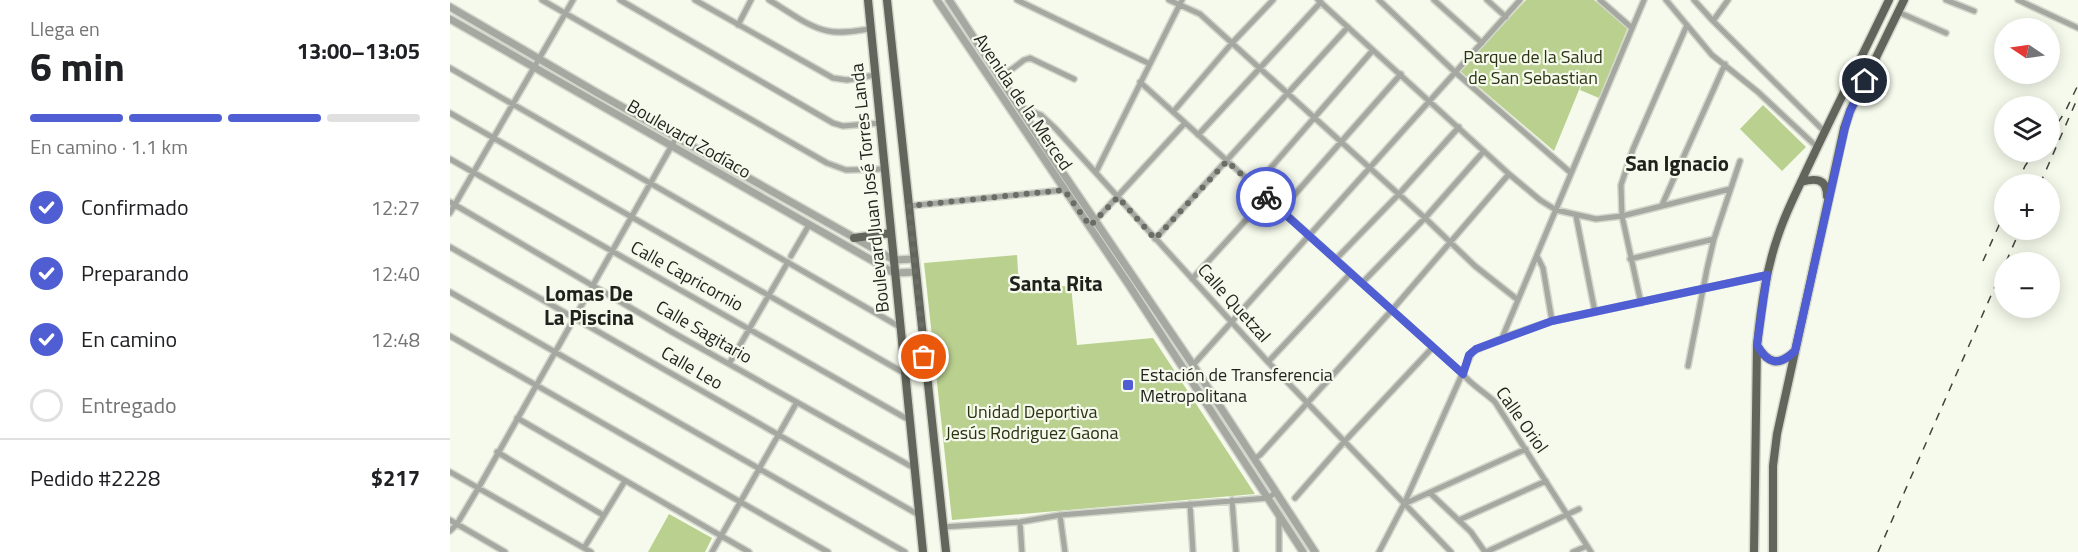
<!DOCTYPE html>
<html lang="es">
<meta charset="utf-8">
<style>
:root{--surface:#fff;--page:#f6f6f6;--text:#202124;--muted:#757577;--line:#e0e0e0;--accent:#4f5ed3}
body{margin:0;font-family:"Titillium Web",sans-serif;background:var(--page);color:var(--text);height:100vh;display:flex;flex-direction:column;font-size:22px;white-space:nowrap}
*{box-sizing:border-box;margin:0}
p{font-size:20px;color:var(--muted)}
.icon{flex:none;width:33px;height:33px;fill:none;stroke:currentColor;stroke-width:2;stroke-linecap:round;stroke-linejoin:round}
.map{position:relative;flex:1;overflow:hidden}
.drawer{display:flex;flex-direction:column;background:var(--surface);width:450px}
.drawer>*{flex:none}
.needle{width:39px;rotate:283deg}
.controls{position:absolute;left:1544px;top:18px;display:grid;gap:12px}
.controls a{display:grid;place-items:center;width:66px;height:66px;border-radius:50%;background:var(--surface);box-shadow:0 3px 15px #0003;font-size:30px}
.pin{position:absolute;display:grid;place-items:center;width:51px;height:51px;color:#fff;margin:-26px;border:3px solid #fff;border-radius:50%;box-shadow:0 2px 6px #0007}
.courier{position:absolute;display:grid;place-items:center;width:60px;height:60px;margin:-30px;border:4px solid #4f5ed3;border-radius:50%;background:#fff;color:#222;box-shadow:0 2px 8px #0007}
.head em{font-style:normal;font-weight:700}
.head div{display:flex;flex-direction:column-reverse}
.head{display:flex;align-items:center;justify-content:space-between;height:102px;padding:0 30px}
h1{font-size:39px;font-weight:700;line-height:45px}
.bar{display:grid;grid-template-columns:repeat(4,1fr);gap:9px 6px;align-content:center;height:72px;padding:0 30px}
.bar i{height:8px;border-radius:4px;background:var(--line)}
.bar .current{background:var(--accent)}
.bar p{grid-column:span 4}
.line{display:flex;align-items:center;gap:15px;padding:0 30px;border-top:2px solid var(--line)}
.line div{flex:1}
ol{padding:0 30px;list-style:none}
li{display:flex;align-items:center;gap:18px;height:66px}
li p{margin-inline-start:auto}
li .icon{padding:6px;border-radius:50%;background:var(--accent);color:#fff;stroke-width:4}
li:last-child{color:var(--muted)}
li i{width:33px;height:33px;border:3px solid var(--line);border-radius:50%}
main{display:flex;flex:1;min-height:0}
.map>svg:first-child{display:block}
.green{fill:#bad08f}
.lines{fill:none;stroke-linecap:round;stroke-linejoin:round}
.minor-casing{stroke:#d3d7cb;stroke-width:8}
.tertiary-casing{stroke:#d3d7cb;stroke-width:10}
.primary-casing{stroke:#d3d7cb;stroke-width:11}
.minor{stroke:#a5a7a1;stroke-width:5}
.tertiary{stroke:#a5a7a1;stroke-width:7}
.primary{stroke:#62655b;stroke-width:8}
.rail{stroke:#41443d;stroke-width:1.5;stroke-dasharray:8 8;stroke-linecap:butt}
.done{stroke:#6a6d65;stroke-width:6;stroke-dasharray:0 10.8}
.route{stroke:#4f5ed3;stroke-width:8}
.poi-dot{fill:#4f5ed3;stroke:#f5faec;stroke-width:2}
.labels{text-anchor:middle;stroke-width:4.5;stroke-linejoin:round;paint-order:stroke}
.park-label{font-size:18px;fill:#2a3312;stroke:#f5faec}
.street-label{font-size:18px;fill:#1f211c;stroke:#f5faec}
.poi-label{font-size:18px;fill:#1f211c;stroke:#f5faec;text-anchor:start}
.quarter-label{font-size:21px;font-weight:bold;fill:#1f211c;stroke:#f5faec}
</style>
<main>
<section class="drawer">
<div class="head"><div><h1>6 min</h1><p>Llega en</p></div><em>13:00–13:05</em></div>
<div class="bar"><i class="current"></i><i class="current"></i><i class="current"></i><i></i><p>En camino · 1.1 km</p></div>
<ol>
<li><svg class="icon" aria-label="check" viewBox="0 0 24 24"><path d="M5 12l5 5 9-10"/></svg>Confirmado<p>12:27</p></li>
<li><svg class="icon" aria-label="check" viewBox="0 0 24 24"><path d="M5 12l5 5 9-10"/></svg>Preparando<p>12:40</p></li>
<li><svg class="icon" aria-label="check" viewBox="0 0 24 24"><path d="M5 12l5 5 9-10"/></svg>En camino<p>12:48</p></li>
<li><i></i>Entregado</li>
</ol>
<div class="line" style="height:78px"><div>Pedido #2228</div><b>$217</b></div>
</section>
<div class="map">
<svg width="1628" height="552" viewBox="0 0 1628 552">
<rect width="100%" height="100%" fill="#f5faec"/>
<!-- green -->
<path class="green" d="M1076,0H1144L1178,27L1149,98L1130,90L1140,63L1104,151L1010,71Z
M1313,105L1356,147L1332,171L1290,129Z
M567,255L569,287L621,286L627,345L703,338L805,494L502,520L474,263Z
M219,514L262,538L255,552H198Z"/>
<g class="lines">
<defs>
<path id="minor" d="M92,0L377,163L396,170L434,169
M170,0L383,123L393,126L431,123
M245,0L383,78L397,80L425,75
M319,0C337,10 357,27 378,31C391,34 406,31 420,29
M567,0L700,64
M719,0L750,14L975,218L1025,266L1068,300
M868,0L1059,174L1090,200L1106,210L1146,219L1172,216L1280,189
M929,0L1005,72L1121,173
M984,0L1032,43
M1037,0L1056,17
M1150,0L1182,28
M1216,0L1262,55L1308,92L1366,146
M1244,0L1263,21L1374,131
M1496,0L1524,11
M1568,0L1628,28
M1448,12L1496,33
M1263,21L1278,0
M288,25L301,0
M0,68L450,327
M550,78L574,60L580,58L624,79
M690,82L1013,374C1021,385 1035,392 1045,402L1141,552
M568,106L591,115L606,129L818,362L1001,552
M723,112L782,43L823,0
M0,113L454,373
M748,135L871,2
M0,159L459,420
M646,172L732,0
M805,186L923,50
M0,202L222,332L464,468
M1212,205L1275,64
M459,206L614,190
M831,210L951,74
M0,213L123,0
M1126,216L1145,312
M643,223L735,123
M705,239L898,27
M0,247L469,515
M341,256L359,225
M1087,256L1093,268L1102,321
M886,259L949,194L1009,127
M1180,259L1264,239
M742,279L817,197
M912,283L975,218L1034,151
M0,292L455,552
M1191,303L1172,216L1171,185L1183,149L1237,25
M0,336L378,552
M1052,338L1194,0
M818,362L901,273
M279,364L338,262
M743,365L1070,0
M1238,366L1257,269L1264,239L1290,161
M67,418L299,552
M47,452L153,515
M804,459L810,455L942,310L1059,174
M0,472L141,552
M980,493L1021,532L1035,552
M845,498L894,442L983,347
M782,500L786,552
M740,504L743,552
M954,504L1076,449
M610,515L615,552
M829,515V552
M0,520L55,552
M1009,520L1096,481
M570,522L572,552
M493,527L570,522L610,515L818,498L826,492
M0,531L7,524L29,487L226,138
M134,548L175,481
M262,552L347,402
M929,552L954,504L1022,352L1052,338L1102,321L1317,275
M1036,552L1129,509
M1123,552L1137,546"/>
<path id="tertiary" d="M487,0L679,285L853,552
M499,0L598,151L743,365L865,552
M0,7L151,95L444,260L465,259
M0,19L444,273L466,272"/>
<path id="primary" d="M418,0L473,552
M437,0L496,552
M1351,182C1365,178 1377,178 1377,196
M404,238L441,233
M1307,346C1318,363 1328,367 1344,352
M1304,552L1307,345C1311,307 1316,269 1329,233C1335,215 1343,199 1351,182C1379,121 1410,61 1439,0
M1323,552V466L1327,434L1394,128L1400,111L1454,0"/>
</defs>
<!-- minor casing -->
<use href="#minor" class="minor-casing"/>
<!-- tertiary casing -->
<use href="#tertiary" class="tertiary-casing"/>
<!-- primary casing -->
<use href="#primary" class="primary-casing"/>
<!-- minor -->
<use href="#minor" class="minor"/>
<!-- tertiary -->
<use href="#tertiary" class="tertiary"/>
<!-- primary -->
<use href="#primary" class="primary"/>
<!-- rail -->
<path class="rail" d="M1599,136L1615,112L1628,85
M1567,184L1575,166L1585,152
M1590,184L1628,97
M1533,261L1554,214
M1556,262L1570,230
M1428,552L1554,266"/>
</g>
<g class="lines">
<!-- done -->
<path class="done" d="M474,357L459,206L614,190L640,226L668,197L705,239L777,161L816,197"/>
<!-- route -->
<path class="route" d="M816,197L1013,374L1019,355L1026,349L1102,321L1317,275L1307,345C1318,364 1328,367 1345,351L1395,128L1400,111L1415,81"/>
</g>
<!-- markers -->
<rect class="poi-dot" x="672" y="379" width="12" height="12" rx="3"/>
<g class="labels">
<!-- park labels -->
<g class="park-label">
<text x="1083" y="63">Parque de la Salud<tspan x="1083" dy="21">de San Sebastian</tspan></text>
<text x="582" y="418">Unidad Deportiva<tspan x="582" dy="21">Jesús Rodriguez Gaona</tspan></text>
</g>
<!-- street labels -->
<g class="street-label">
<text transform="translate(573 102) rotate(56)" y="6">Avenida de la Merced</text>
<text transform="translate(239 139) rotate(30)" y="6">Boulevard Zodíaco</text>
<text transform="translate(420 188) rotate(-96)" y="6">Boulevard Juan José Torres Landa</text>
<text transform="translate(237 276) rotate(29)" y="6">Calle Capricornio</text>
<text transform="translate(784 303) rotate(48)" y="6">Calle Quetzal</text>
<text transform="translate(254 332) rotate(30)" y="6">Calle Sagitario</text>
<text transform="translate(242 368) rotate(30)" y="6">Calle Leo</text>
<text transform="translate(1072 420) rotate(55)" y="6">Calle Oriol</text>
</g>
<!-- poi labels -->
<g class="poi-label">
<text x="690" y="381">Estación de Transferencia<tspan x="690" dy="21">Metropolitana</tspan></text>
</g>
<!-- quarter labels -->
<g class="quarter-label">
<text x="1227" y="171">San Ignacio</text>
<text x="606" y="291">Santa Rita</text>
<text x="139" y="301">Lomas De<tspan x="139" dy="24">La Piscina</tspan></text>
</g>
</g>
</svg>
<div class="controls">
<a><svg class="needle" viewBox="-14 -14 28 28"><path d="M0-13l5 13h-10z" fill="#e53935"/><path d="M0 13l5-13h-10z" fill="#757577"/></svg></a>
<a><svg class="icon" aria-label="layers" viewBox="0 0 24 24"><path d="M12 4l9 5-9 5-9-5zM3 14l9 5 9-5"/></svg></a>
<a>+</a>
<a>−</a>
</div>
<div class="pin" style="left:474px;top:357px;background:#ea580c"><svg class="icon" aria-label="bag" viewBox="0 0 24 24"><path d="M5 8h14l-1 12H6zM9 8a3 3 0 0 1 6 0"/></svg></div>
<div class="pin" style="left:1415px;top:81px;background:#1f2937"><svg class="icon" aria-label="home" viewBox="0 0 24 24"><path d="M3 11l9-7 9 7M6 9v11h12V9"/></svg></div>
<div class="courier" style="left:816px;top:197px"><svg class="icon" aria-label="bike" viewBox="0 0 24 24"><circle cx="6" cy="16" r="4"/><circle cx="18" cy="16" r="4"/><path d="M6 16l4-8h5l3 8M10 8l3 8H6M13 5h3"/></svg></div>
</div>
</main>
